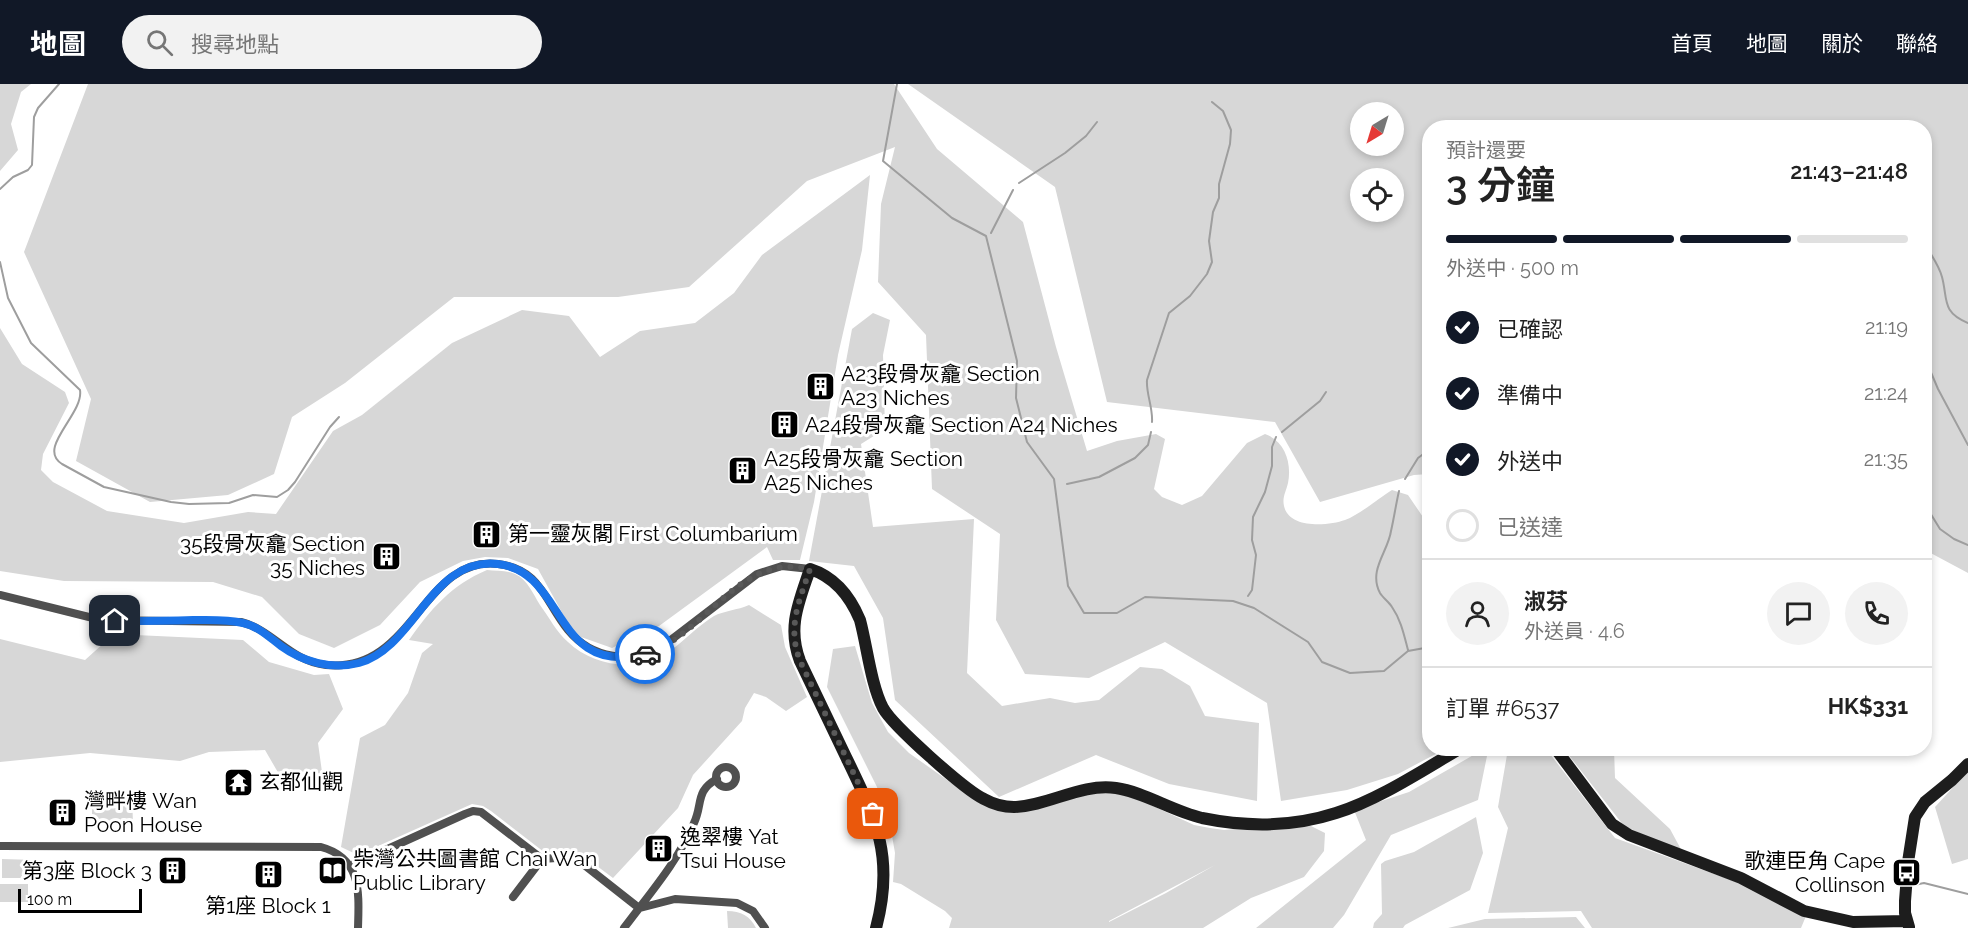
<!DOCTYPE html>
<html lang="zh-TW">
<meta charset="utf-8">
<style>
:root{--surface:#fff;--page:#f2f2f2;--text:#222;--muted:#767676;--line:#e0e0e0;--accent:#111827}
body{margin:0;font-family:Raleway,"Noto Sans TC",sans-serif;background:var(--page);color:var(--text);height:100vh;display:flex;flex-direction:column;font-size:22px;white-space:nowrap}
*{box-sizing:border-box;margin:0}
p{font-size:20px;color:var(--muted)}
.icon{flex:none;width:33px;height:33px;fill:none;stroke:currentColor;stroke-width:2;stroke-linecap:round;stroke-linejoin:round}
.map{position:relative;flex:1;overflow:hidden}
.sheet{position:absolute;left:1422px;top:36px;width:510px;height:636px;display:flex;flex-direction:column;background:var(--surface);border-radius:24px;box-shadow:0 3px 9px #0003}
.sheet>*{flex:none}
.needle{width:39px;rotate:218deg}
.controls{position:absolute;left:1350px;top:18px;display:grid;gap:12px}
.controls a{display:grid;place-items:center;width:54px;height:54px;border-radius:50%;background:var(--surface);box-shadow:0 3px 9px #0003;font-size:30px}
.scale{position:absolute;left:18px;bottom:15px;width:124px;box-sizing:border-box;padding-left:6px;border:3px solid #000;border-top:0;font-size:16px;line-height:21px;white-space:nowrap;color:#000;-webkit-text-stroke:4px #fff;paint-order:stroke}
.pin{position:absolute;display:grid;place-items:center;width:51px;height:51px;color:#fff;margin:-26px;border-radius:12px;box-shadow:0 3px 9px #0006}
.courier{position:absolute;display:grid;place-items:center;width:60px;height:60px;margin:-30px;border:4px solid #1a73e8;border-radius:50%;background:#fff;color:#222;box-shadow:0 2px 8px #0007}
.headline em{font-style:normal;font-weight:600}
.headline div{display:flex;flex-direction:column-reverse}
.headline{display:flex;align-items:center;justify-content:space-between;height:102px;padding:0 24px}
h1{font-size:39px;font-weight:600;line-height:45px}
.bar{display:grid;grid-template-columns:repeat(4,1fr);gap:9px 6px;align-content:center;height:72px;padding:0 24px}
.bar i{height:8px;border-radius:4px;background:var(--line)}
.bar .on{background:var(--accent)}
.bar p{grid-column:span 4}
.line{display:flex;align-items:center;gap:15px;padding:0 24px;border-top:2px solid var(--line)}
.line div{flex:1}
.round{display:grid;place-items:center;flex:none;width:63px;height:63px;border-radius:32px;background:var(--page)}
ol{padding:0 24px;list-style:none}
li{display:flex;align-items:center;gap:18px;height:66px}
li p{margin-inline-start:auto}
li .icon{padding:6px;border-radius:50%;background:var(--accent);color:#fff;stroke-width:4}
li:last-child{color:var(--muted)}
li i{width:33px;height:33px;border:3px solid var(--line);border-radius:50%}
header{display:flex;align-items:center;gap:36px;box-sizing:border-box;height:84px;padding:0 30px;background:var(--accent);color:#fff}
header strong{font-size:28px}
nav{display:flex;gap:33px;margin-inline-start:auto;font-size:21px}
.search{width:420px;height:54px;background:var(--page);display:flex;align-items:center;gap:15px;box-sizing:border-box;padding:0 21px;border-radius:33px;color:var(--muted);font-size:22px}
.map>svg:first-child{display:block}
.green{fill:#d7d7d7;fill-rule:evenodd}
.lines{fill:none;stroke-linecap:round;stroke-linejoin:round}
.stream{stroke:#9e9e9e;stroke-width:2}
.street{stroke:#505050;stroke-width:8}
.secondary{stroke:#1d1d1d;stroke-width:12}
.done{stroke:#595959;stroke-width:6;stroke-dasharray:0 10.8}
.route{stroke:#1a73e8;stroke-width:8}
.labels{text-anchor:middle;stroke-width:6;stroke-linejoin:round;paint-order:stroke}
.poi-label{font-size:21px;fill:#000;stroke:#fff;text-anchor:start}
</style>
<header>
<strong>地圖</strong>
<div class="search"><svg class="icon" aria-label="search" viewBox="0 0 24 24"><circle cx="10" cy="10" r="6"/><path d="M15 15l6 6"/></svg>搜尋地點</div>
<nav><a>首頁</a><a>地圖</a><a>關於</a><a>聯絡</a></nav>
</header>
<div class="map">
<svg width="1968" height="844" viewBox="0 0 1968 844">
<rect width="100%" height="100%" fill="#fff"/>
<!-- green -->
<path class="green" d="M0,0H31L21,8L11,40L18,66L0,87Z
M88,0H894L937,65L1023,138L1056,263L1087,367L1117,357L1156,350L1165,355L1154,405L1162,413L1182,421L1202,412L1247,359L1265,350C1285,357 1292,379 1288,399C1286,408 1282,413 1284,422C1289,445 1328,442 1345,436C1359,431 1379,414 1392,406L1408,411L1425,436L1429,437L1430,664L1445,665L1398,690L1347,706L1281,717L1267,619L1165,558L1089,594L1025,590L996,536L1000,450L932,405L926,251L878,198L881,120L895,63L807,97L689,203L618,213H454L345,299L292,333L274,390L228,411L150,418L76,377L91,315L24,168Z
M908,0H1968V489L1925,466L1924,44H1430L1429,390L1414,391L1320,418L1275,338L1107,318L1055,103ZM1360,28H1394V62H1360ZM1360,94H1394V128H1360Z
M870,91L862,166L838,271L814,418L800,476H773L767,463L659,542L612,564L581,553L570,543L538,485L508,474L485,473L463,477L420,498L380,541L334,564L299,550L262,513L213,498L64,497L0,487V244L22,280L65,308L69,319L43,370L41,386L53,398L107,427L184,439L248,428L276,430L333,347L362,331L452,259L522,226L569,232L600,273L640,247L695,239L734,209L762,171Z
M873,229L890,236L883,271L885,345L861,360L873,443L974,435L967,589L1002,622L1050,614L1075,619L1099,616L1140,583L1162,585L1190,602L1205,632L1259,639L1257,717L1169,700L1096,671L999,713L895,616L883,534L854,482L809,477L852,245Z
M487,486C496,487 507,486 515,490C528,496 533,510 540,521C549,533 557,549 568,558C589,578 622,586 650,577C675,569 691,546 714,532C723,527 738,526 749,521L781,541L785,563L807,613L786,627L766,613L754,609L745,624L742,637L693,691L678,724L613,794L581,770L572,767L544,768L491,727L483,722L472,720L358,771L341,763L360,654L385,641L408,609L422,569L433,560L409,556C430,526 451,501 487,486Z
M114,550L243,556L269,578L314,591L329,590L343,625L318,659L322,688L314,703L287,704L265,666L209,668L180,677L90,669L0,678V555L85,576Z
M855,562L872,619L888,648L909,669L974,715L1012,727L1085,708H1123L1194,741L1210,744L1224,746L1305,739L1325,749L1324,767L1304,793L1251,814L1203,844H949L952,834L945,827L901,800L893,798L895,769L891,746L877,703L827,603L833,565ZM1215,781L1166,809L1109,838V837Z
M1534,664L1550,670L1615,754L1742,800L1806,832L1801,844H1592L1581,827L1488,829L1508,744L1498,723L1508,665Z
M1484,665H1490L1487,672L1478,716L1391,751L1344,831L1333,844H1256L1366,756L1354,726L1409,708Z
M1564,665H1614L1615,694L1670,745L1683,769L1624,742Z
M1968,687V775L1952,780L1935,723Z
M92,711H132L133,740H92Z
M1476,733L1483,769L1470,806L1405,841L1403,844H1373L1374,839L1382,830L1381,780L1385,777L1414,768Z
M2,775L35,776V794H2Z
M0,800H28V818H0Z
M727,827C741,827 750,832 756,844H728Z
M1576,833L1585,844H1448L1485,835Z"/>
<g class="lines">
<!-- stream -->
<path class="stream" d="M897,0L883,77L952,134L986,152L1017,277L1016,314L1027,358L1054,395L1068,502L1084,529H1117L1145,513L1233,517L1254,524L1308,558L1322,578L1350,589L1384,587L1408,567L1430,563
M1019,99L1065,69L1086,52L1097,38
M0,105L13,93L28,86L32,81L34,33L38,24L59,0
M991,149L1013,106
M1924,159C1930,169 1939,181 1942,193C1948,215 1941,228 1968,239
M0,178L8,214L31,259L80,306C84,330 36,364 62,380L104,403L171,418L189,420L229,419L253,411L277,413L288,406L295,398L330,343L339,333
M1924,272L1938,305L1968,361
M1152,338C1153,323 1146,310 1147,296L1169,229L1190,212L1207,190L1212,178L1209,157L1213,128L1219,114V100L1230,60L1231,46L1223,27L1212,18
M1282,348L1320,317L1326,308
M1405,395L1418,374L1430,365
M1067,400L1099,393L1135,374L1148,361L1151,348
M1399,407C1396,420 1394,434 1391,447C1388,468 1368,486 1380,509C1383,514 1389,518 1392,523C1401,536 1404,551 1408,566
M1924,419L1940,445L1954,455L1968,461
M1248,512L1252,506L1256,471L1252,456L1253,433L1265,408L1272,382V363L1276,353
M1914,801L1924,799L1968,810"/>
<!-- street -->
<path class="street" d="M0,511L101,536L241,538C273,546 290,577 326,581C414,590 422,471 498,480C541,485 545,518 568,546C592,575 631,580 663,562L757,490L782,482L810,485
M716 693a10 10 0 1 1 20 0a10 10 0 1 1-20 0Z
M0,762L321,763C362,774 359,809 358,844
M350,782L465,730L473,727L481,728L542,775L571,773L578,776L639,824
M513,813L542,775
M640,824L675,815L737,819L753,827L765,844
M624,844C650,809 677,779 694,739C703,720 695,707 717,695"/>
<!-- secondary -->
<path class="secondary" d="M1555,664L1612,740L1629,751L1741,794L1804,827L1853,838L1907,837
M1909,843L1905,829V817L1908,778L1915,733L1925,718L1952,696L1968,680
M876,844C895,773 876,735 846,673C831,641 815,609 800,577C787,543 799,518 810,485C835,493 850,512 860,536C867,562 871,601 883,624C893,642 965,706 984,715C993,720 1004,723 1014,723C1049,722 1080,699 1116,704C1144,708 1172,727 1202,734C1246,743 1293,743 1336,729C1378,716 1423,686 1461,664"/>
</g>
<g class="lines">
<!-- done -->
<path class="done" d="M645,570C706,552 737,468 810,485C799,518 787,543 800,577L873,730"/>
<!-- route -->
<path class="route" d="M115,537C141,537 167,537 193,536C209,536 227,535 243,539C258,542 269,553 281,562C303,578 332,586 359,579C416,563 431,472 498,480C567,488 552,593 645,570"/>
</g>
<!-- icons -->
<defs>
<symbol id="building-square" viewBox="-11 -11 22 22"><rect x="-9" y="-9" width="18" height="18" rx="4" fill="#000" stroke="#fff"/><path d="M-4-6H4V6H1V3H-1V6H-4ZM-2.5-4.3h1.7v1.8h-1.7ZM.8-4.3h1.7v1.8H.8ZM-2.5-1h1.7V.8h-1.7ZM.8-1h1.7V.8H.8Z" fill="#fff"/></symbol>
<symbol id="temple-square" viewBox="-11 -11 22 22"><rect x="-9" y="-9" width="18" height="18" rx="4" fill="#000" stroke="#fff"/><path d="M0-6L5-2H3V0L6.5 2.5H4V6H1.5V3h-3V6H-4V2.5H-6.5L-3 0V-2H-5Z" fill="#fff"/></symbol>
<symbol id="library-square" viewBox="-11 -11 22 22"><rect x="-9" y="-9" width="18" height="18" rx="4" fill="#000" stroke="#fff"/><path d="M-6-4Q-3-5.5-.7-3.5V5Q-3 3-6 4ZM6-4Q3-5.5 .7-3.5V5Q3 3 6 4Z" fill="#fff"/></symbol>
<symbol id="bus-square" viewBox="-11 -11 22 22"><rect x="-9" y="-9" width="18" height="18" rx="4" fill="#000" stroke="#fff"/><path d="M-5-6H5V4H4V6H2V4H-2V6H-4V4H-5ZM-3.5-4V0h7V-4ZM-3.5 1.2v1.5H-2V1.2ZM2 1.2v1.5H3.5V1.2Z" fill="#fff"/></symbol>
</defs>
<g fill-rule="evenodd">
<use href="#building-square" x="804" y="286" width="33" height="33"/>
<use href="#building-square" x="768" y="324" width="33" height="33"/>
<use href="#building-square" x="726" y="370" width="33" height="33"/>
<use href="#building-square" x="470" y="434" width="33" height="33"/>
<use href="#building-square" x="370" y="456" width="33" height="33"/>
<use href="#temple-square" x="222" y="682" width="33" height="33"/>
<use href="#building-square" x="46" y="712" width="33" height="33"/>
<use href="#building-square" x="642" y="748" width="33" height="33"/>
<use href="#building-square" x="156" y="770" width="33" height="33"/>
<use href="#library-square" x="316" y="770" width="33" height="33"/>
<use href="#bus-square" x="1890" y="772" width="33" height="33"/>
<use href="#building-square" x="252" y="774" width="33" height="33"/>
</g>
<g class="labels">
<!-- poi labels -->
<g class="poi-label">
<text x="841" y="297">A23段骨灰龕 Section<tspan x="841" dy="24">A23 Niches</tspan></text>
<text x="805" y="348">A24段骨灰龕 Section A24 Niches</text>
<text x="764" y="382">A25段骨灰龕 Section<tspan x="764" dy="24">A25 Niches</tspan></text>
<text x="508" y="457">第一靈灰閣 First Columbarium</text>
<text x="365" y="467" text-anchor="end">35段骨灰龕 Section<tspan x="365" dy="24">35 Niches</tspan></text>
<text x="259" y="705">玄都仙觀</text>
<text x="84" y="724">灣畔樓 Wan<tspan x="84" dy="24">Poon House</tspan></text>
<text x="680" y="760">逸翠樓 Yat<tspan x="680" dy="24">Tsui House</tspan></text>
<text x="353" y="782">柴灣公共圖書館 Chai Wan<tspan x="353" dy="24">Public Library</tspan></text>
<text x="1885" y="784" text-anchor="end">歌連臣角 Cape<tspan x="1885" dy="24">Collinson</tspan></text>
<text x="152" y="794" text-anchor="end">第3座 Block 3</text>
<text x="268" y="829" text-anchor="middle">第1座 Block 1</text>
</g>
</g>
</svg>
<div class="controls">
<a><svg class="needle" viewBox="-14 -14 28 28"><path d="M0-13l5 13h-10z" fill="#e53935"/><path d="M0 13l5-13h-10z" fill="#767676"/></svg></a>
<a><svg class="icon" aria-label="locate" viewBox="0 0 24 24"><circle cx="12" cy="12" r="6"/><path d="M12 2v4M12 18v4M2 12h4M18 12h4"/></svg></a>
</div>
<div class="scale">100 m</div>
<div class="pin" style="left:873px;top:730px;background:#ea580c"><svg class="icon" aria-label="bag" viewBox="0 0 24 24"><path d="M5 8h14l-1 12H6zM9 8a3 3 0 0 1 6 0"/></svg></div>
<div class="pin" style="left:115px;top:537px;background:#1f2937"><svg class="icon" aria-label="home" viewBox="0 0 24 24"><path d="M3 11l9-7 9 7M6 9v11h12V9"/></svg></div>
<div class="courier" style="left:645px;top:570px"><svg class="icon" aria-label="car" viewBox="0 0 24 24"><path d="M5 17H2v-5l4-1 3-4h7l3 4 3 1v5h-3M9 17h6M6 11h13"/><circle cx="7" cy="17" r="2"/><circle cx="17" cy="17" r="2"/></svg></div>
<section class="sheet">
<div class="headline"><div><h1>3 分鐘</h1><p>預計還要</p></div><em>21:43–21:48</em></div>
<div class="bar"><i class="on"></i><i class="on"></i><i class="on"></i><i></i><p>外送中 · 500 m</p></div>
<ol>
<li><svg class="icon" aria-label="check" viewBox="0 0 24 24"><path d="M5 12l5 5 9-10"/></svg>已確認<p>21:19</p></li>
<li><svg class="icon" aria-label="check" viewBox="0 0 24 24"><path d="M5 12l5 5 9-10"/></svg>準備中<p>21:24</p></li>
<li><svg class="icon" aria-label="check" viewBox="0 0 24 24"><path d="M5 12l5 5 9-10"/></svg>外送中<p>21:35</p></li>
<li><i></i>已送達</li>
</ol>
<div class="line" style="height:108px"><a class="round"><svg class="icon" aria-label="person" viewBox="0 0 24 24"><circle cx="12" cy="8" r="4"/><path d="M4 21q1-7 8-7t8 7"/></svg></a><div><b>淑芬</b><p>外送員 · 4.6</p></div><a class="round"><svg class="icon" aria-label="chat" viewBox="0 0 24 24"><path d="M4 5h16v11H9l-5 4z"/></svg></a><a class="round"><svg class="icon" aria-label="phone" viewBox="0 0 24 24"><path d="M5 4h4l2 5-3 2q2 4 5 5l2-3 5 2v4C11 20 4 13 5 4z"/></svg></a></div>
<div class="line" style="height:78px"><div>訂單 #6537</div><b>HK$331</b></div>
</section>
</div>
